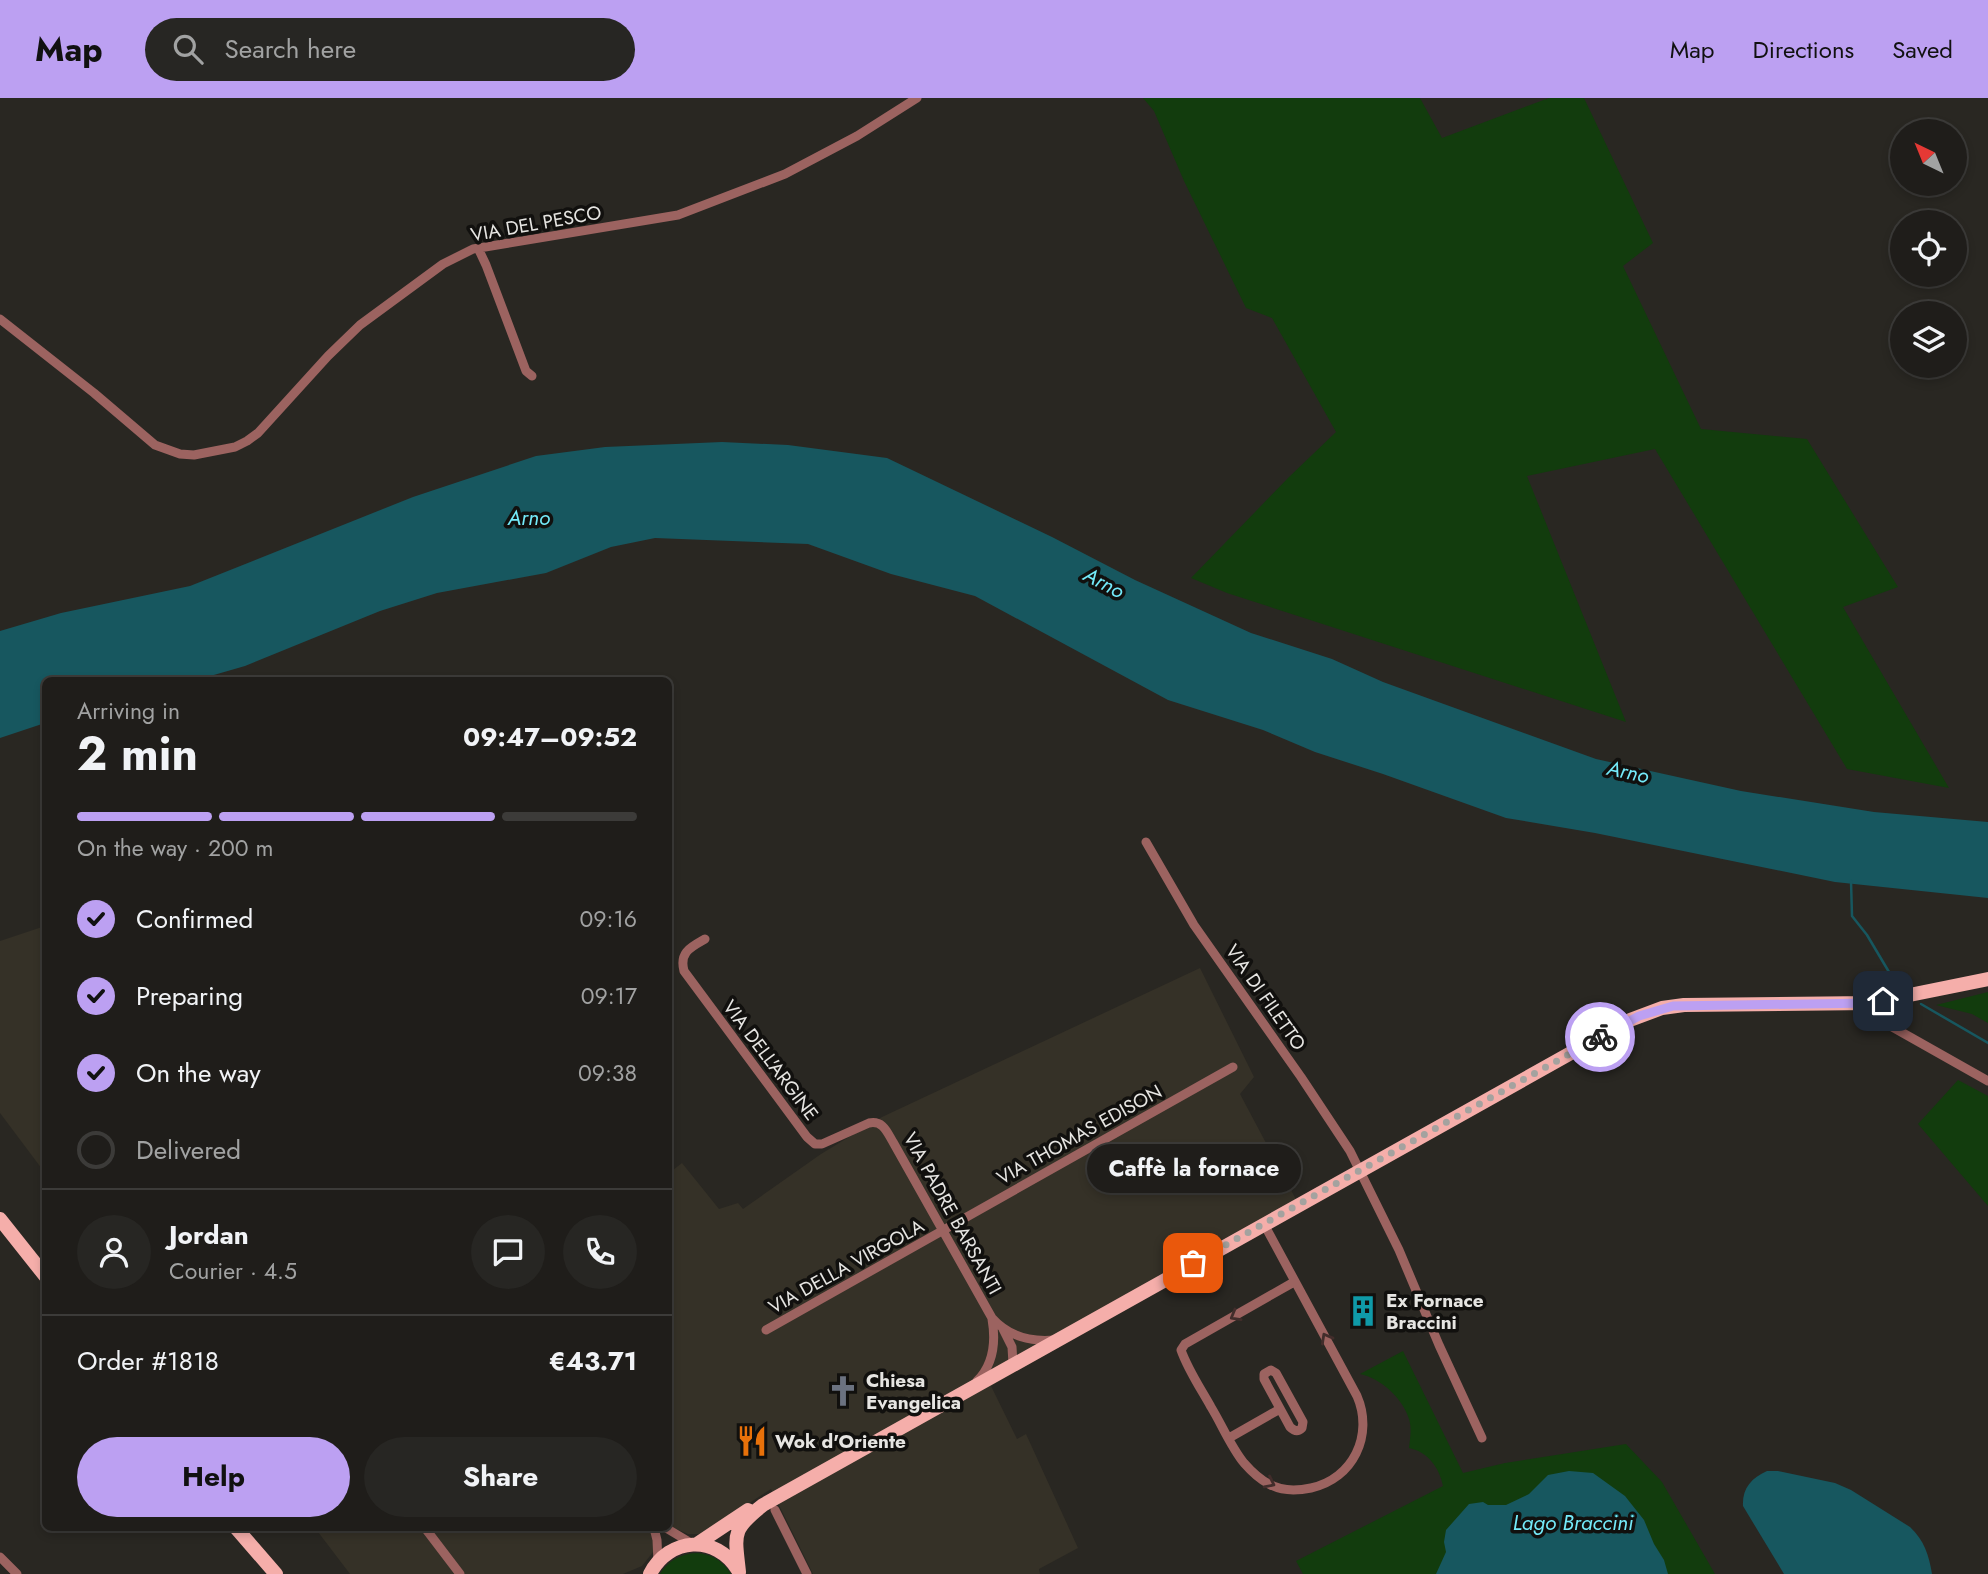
<!DOCTYPE html>
<meta charset="utf-8">
<style>
:root{--surface:#1f1d1a;--page:#272623;--text:#f1f3f6;--muted:#a1a2a2;--line:#3c3b39;--accent:#bca0f2}
body{margin:0;font-family:Jost,sans-serif;background:var(--page);color:var(--text);height:100vh;display:flex;flex-direction:column;font-size:26px;white-space:nowrap}
*{box-sizing:border-box;margin:0}
p{font-size:23px;color:var(--muted)}
.icon{flex:none;width:38px;height:38px;fill:none;stroke:currentColor;stroke-width:2;stroke-linecap:round;stroke-linejoin:round}
.map{position:relative;flex:1;overflow:hidden}
.drawer{position:absolute;left:42px;top:579px;width:630px;height:854px;display:flex;flex-direction:column;background:var(--surface);border-radius:10px;box-shadow:0 4px 10px #0003,0 0 0 2px var(--line)}
.drawer>*{flex:none}
.needle{width:46px;rotate:317deg}
.controls{position:absolute;left:1890px;top:21px;display:grid;gap:14px}
.controls a{display:grid;place-items:center;width:77px;height:77px;border-radius:50%;background:var(--surface);box-shadow:0 4px 10px #0003,0 0 0 2px var(--line);font-size:35px}
.pin{position:absolute;display:grid;place-items:center;width:60px;height:60px;color:#fff;margin:-30px;border-radius:14px;box-shadow:0 4px 10px #0006}
.courier{position:absolute;display:grid;place-items:center;width:70px;height:70px;margin:-35px;border:5px solid #bca0f2;border-radius:50%;background:#fff;color:#222;box-shadow:0 2px 9px #0007}
.bubble{position:absolute;height:49px;border-radius:24px;background:var(--surface);box-shadow:0 4px 10px #0003,0 0 0 2px var(--line);font-size:23px;font-weight:700;line-height:49px;text-align:center}
.summary em{font-style:normal;font-weight:700}
.summary div{display:flex;flex-direction:column-reverse}
.summary{display:flex;align-items:center;justify-content:space-between;height:119px;padding:0 35px}
h1{font-size:46px;font-weight:700;line-height:52px}
.bar{display:grid;grid-template-columns:repeat(4,1fr);gap:10px 7px;align-content:center;height:84px;padding:0 35px}
.bar i{height:9px;border-radius:5px;background:var(--line)}
.bar .selected{background:var(--accent)}
.bar p{grid-column:span 4}
.line{display:flex;align-items:center;gap:18px;padding:0 35px;border-top:2px solid var(--line)}
.line div{flex:1}
.round{display:grid;place-items:center;flex:none;width:74px;height:74px;border-radius:37px;background:var(--page)}
ol{padding:0 35px;list-style:none}
li{display:flex;align-items:center;gap:21px;height:77px}
li p{margin-inline-start:auto}
li .icon{padding:7px;border-radius:50%;background:var(--accent);color:#111;stroke-width:4}
li:last-child{color:var(--muted)}
li i{width:38px;height:38px;border:4px solid var(--line);border-radius:50%}
.action{display:flex;gap:14px;margin-top:auto;padding:14px 35px}
.action a{flex:1;height:80px;border-radius:42px;background:var(--accent);color:#111;font-size:28px;font-weight:700;line-height:80px;text-align:center}
.action a+a{background:var(--page);color:var(--text)}
header{display:flex;align-items:center;gap:42px;box-sizing:border-box;height:98px;padding:0 35px;background:var(--accent);color:#111}
header strong{font-size:33px}
nav{display:flex;gap:38px;margin-inline-start:auto;font-size:24px}
.search{width:490px;height:63px;background:var(--page);display:flex;align-items:center;gap:18px;box-sizing:border-box;padding:0 24px;border-radius:38px;color:var(--muted);font-size:26px}
.map>svg:first-child{display:block}
.built{fill:#353127}
.green{fill:#123c0d}
.water{fill:#17575f}
.lines{fill:none;stroke-linecap:round;stroke-linejoin:round}
.stream{stroke:#17575f;stroke-width:2.5}
.minor{stroke:#9c6360;stroke-width:9}
.primary{stroke:#f5aeaa;stroke-width:14}
.oneway{stroke:#422d2b}
.done{stroke:#a4a29f;stroke-width:7;stroke-dasharray:0 12.6}
.route{stroke:#bca0f2;stroke-width:9}
.labels{text-anchor:middle;stroke-width:7;stroke-linejoin:round;paint-order:stroke}
.street-label{font-size:19px;fill:#e6e5e2;stroke:#11100e}
.poi-label{font-size:19px;font-weight:bold;fill:#e6e5e2;stroke:#11100e;text-anchor:start}
.water-label{font-size:21px;font-style:italic;fill:#74ebfa;stroke:#11100e}
</style>
<header>
<strong>Map</strong>
<div class="search"><svg class="icon" aria-label="search" viewBox="0 0 24 24"><circle cx="10" cy="10" r="6"/><path d="M15 15l6 6"/></svg>Search here</div>
<nav><a>Map</a><a>Directions</a><a>Saved</a></nav>
</header>
<div class="map">
<svg width="1988" height="1476" viewBox="0 0 1988 1476">
<rect width="100%" height="100%" fill="#292722"/>
<!-- built -->
<path class="built" d="M45,828H46L45,1075L0,1015V843Z
M1200,870L1254,979L1240,996L1301,1111L991,1288L1017,1341L1026,1336L1078,1450L1039,1471L1040,1476H813L771,1391L701,1436H688L669,1428L668,1076L682,1065L719,1111L738,1105L743,1111L821,1056L882,1019Z
M315,1430H653V1454L642,1468L623,1476H350Z"/>
<!-- green -->
<path class="green" d="M1143,0H1420L1442,40L1549,0H1584L1653,145L1623,168L1701,331L1807,341L1898,489L1843,509L1949,690L1847,671L1655,351L1527,378L1626,624L1227,495L1191,480L1289,379L1336,334L1272,220L1246,210L1184,83L1154,13Z
M1988,894V925L1972,916L1936,907Z
M1958,982L1988,998V1108L1918,1026Z
M1403,1253L1463,1375L1505,1365L1626,1346L1662,1384L1715,1476H1303L1296,1463L1443,1388C1439,1369 1428,1354 1409,1350C1410,1340 1412,1331 1409,1321C1403,1301 1381,1280 1360,1276Z
M697,1455C712,1456 723,1463 731,1476H660C669,1462 680,1456 697,1455Z"/>
<!-- water -->
<path class="water" d="M722,344L788,347L887,360L1052,439L1135,482L1251,535L1332,561L1383,584L1596,661L1741,693L1874,714L1988,724V800L1835,784L1595,735L1506,720L1383,676L1315,654L1263,632L1168,602L975,498L891,476L808,446L655,440L611,449L546,475L437,495L380,513L245,568L193,583H46L45,625L0,640V533L61,515L190,488L413,399L536,358L605,349Z
M1569,1373L1593,1375L1625,1398L1644,1422L1654,1446L1664,1462L1668,1476H1436L1446,1454L1444,1444L1446,1432L1469,1406L1483,1404L1488,1407H1506L1529,1396L1548,1377Z
M1767,1373H1778L1835,1385L1851,1392L1910,1429C1924,1442 1929,1457 1932,1476H1784L1743,1408C1742,1391 1751,1380 1767,1373Z"/>
<g class="lines">
<!-- stream -->
<path class="stream" d="M1851,783L1852,818L1867,837L1889,874L1903,890
M1921,906L1988,945"/>
<!-- minor -->
<path class="minor" d="M478,150L486,167L526,273L532,278
M0,221L94,295L155,347L180,356L194,357L235,349L247,343L258,335L328,258L360,227L443,166L473,151L678,117L785,76L857,38L917,0
M1146,744L1194,827L1301,979L1350,1053L1399,1152L1439,1247L1482,1340
M705,841C691,849 679,854 684,873L807,1039L815,1046H822L869,1025C883,1022 887,1034 893,1044L992,1220C1008,1238 1031,1244 1054,1242
M1870,905L1875,914L1887,926L1988,983
M1264,1126L1357,1298C1374,1337 1353,1381 1311,1390C1297,1393 1281,1393 1269,1386C1259,1381 1251,1373 1244,1365C1231,1349 1222,1327 1211,1309C1201,1291 1188,1272 1181,1252L1185,1246L1294,1184
M1003,1231L1012,1249L1013,1266
M766,1232L1233,969
M1271,1272L1276,1275L1303,1324L1302,1330C1298,1334 1294,1333 1290,1329L1264,1281V1276Z
M977,1283C994,1266 996,1244 992,1221
M1229,1340L1280,1311
M775,1412L807,1476
M425,1430L460,1476
M654,1430L657,1442L658,1464
M666,1430L691,1445
M0,1459L17,1476"/>
<!-- primary -->
<path class="primary" d="M0,1121L46,1179
M236,1430L276,1476
M697,1446L748,1412
M739,1474C735,1436 731,1432 763,1407L1630,922L1662,910L1684,907L1870,905L1988,881
M650,1476C669,1439 716,1436 738,1472"/>
</g>
<!-- one-way arrows -->
<defs><path id="oneway-chevron" d="M-2-3.5L2.5 0L-2 3.5" fill="none" stroke-width="1.6" stroke-linecap="round" stroke-linejoin="round" transform="scale(1.75)"/></defs>
<g class="oneway">
<use href="#oneway-chevron" transform="translate(1235 1218) rotate(150)"/>
<use href="#oneway-chevron" transform="translate(1326 1240) rotate(-119)"/>
<use href="#oneway-chevron" transform="translate(1270 1385) rotate(26)"/>
</g>
<g class="lines">
<!-- done -->
<path class="done" d="M1193,1165L1600,939"/>
<!-- route -->
<path class="route" d="M1600,939L1639,918L1673,908L1870,905L1883,903"/>
</g>
<!-- icons -->
<defs>
<symbol id="building-bare" viewBox="-9 -9 18 18"><path d="M-4-6H4V6H1V3H-1V6H-4ZM-2.5-4.3h1.7v1.8h-1.7ZM.8-4.3h1.7v1.8H.8ZM-2.5-1h1.7V.8h-1.7ZM.8-1h1.7V.8H.8Z" fill="#0f9aa8" stroke="#11100e" stroke-width="2.5" paint-order="stroke"/></symbol>
<symbol id="church-bare" viewBox="-9 -9 18 18"><path d="M-1.2-6h2.4v3.5h3.3v2.4h-3.3V6h-2.4V-.1h-3.3v-2.4h3.3Z" fill="#6b7280" stroke="#11100e" stroke-width="2.5" paint-order="stroke"/></symbol>
<symbol id="restaurant-bare" viewBox="-9 -9 18 18"><path d="M-5-6h1v4h1v-4h1v4h1v-4h1v5L-1.5 .5V6h-2V.5L-5-1ZM5-6V6H3V1.5H1.5Q1.5-4 5-6Z" fill="#e8710a" stroke="#11100e" stroke-width="2.5" paint-order="stroke"/></symbol>
</defs>
<g fill-rule="evenodd">
<use href="#building-bare" x="1341" y="1191" width="44" height="44"/>
<use href="#church-bare" x="821" y="1271" width="44" height="44"/>
<use href="#restaurant-bare" x="730" y="1321" width="44" height="44"/>
</g>
<g class="labels">
<!-- street labels -->
<g class="street-label">
<text transform="translate(536 125) rotate(-10)" y="7">VIA DEL PESCO</text>
<text transform="translate(1266 899) rotate(55)" y="7">VIA DI FILETTO</text>
<text transform="translate(771 962) rotate(53)" y="7">VIA DELL'ARGINE</text>
<text transform="translate(1079 1036) rotate(-29)" y="7">VIA THOMAS EDISON</text>
<text transform="translate(953 1115) rotate(61)" y="7">VIA PADRE BARSANTI</text>
<text transform="translate(846 1168) rotate(-29)" y="7">VIA DELLA VIRGOLA</text>
</g>
<!-- poi labels -->
<g class="poi-label">
<text x="1386" y="1209">Ex Fornace<tspan x="1386" dy="22">Braccini</tspan></text>
<text x="866" y="1289">Chiesa<tspan x="866" dy="22">Evangelica</tspan></text>
<text x="775" y="1350">Wok d'Oriente</text>
</g>
<!-- water labels -->
<g class="water-label">
<text x="529" y="427">Arno</text>
<text transform="translate(1104 485) rotate(28)" y="7">Arno</text>
<text transform="translate(1628 674) rotate(12)" y="7">Arno</text>
<text x="1573" y="1432">Lago Braccini</text>
</g>
</g>
</svg>
<div class="controls">
<a><svg class="needle" viewBox="-14 -14 28 28"><path d="M0-13l5 13h-10z" fill="#e53935"/><path d="M0 13l5-13h-10z" fill="#a1a2a2"/></svg></a>
<a><svg class="icon" aria-label="locate" viewBox="0 0 24 24"><circle cx="12" cy="12" r="6"/><path d="M12 2v4M12 18v4M2 12h4M18 12h4"/></svg></a>
<a><svg class="icon" aria-label="layers" viewBox="0 0 24 24"><path d="M12 4l9 5-9 5-9-5zM3 14l9 5 9-5"/></svg></a>
</div>
<div class="pin" style="left:1193px;top:1165px;background:#ea580c"><svg class="icon" aria-label="bag" viewBox="0 0 24 24"><path d="M5 8h14l-1 12H6zM9 8a3 3 0 0 1 6 0"/></svg></div>
<div class="pin" style="left:1883px;top:903px;background:#1f2937"><svg class="icon" aria-label="home" viewBox="0 0 24 24"><path d="M3 11l9-7 9 7M6 9v11h12V9"/></svg></div>
<div class="courier" style="left:1600px;top:939px"><svg class="icon" aria-label="bike" viewBox="0 0 24 24"><circle cx="6" cy="16" r="4"/><circle cx="18" cy="16" r="4"/><path d="M6 16l4-8h5l3 8M10 8l3 8H6M13 5h3"/></svg></div>
<div class="bubble" style="left:1087px;top:1046px;width:214px">Caffè la fornace</div>
<section class="drawer">
<div class="summary"><div><h1>2 min</h1><p>Arriving in</p></div><em>09:47–09:52</em></div>
<div class="bar"><i class="selected"></i><i class="selected"></i><i class="selected"></i><i></i><p>On the way · 200 m</p></div>
<ol>
<li><svg class="icon" aria-label="check" viewBox="0 0 24 24"><path d="M5 12l5 5 9-10"/></svg>Confirmed<p>09:16</p></li>
<li><svg class="icon" aria-label="check" viewBox="0 0 24 24"><path d="M5 12l5 5 9-10"/></svg>Preparing<p>09:17</p></li>
<li><svg class="icon" aria-label="check" viewBox="0 0 24 24"><path d="M5 12l5 5 9-10"/></svg>On the way<p>09:38</p></li>
<li><i></i>Delivered</li>
</ol>
<div class="line" style="height:126px"><a class="round"><svg class="icon" aria-label="person" viewBox="0 0 24 24"><circle cx="12" cy="8" r="4"/><path d="M4 21q1-7 8-7t8 7"/></svg></a><div><b>Jordan</b><p>Courier · 4.5</p></div><a class="round"><svg class="icon" aria-label="chat" viewBox="0 0 24 24"><path d="M4 5h16v11H9l-5 4z"/></svg></a><a class="round"><svg class="icon" aria-label="phone" viewBox="0 0 24 24"><path d="M5 4h4l2 5-3 2q2 4 5 5l2-3 5 2v4C11 20 4 13 5 4z"/></svg></a></div>
<div class="line" style="height:91px"><div>Order #1818</div><b>€43.71</b></div>
<div class="action"><a>Help</a><a>Share</a></div>
</section>
</div>
